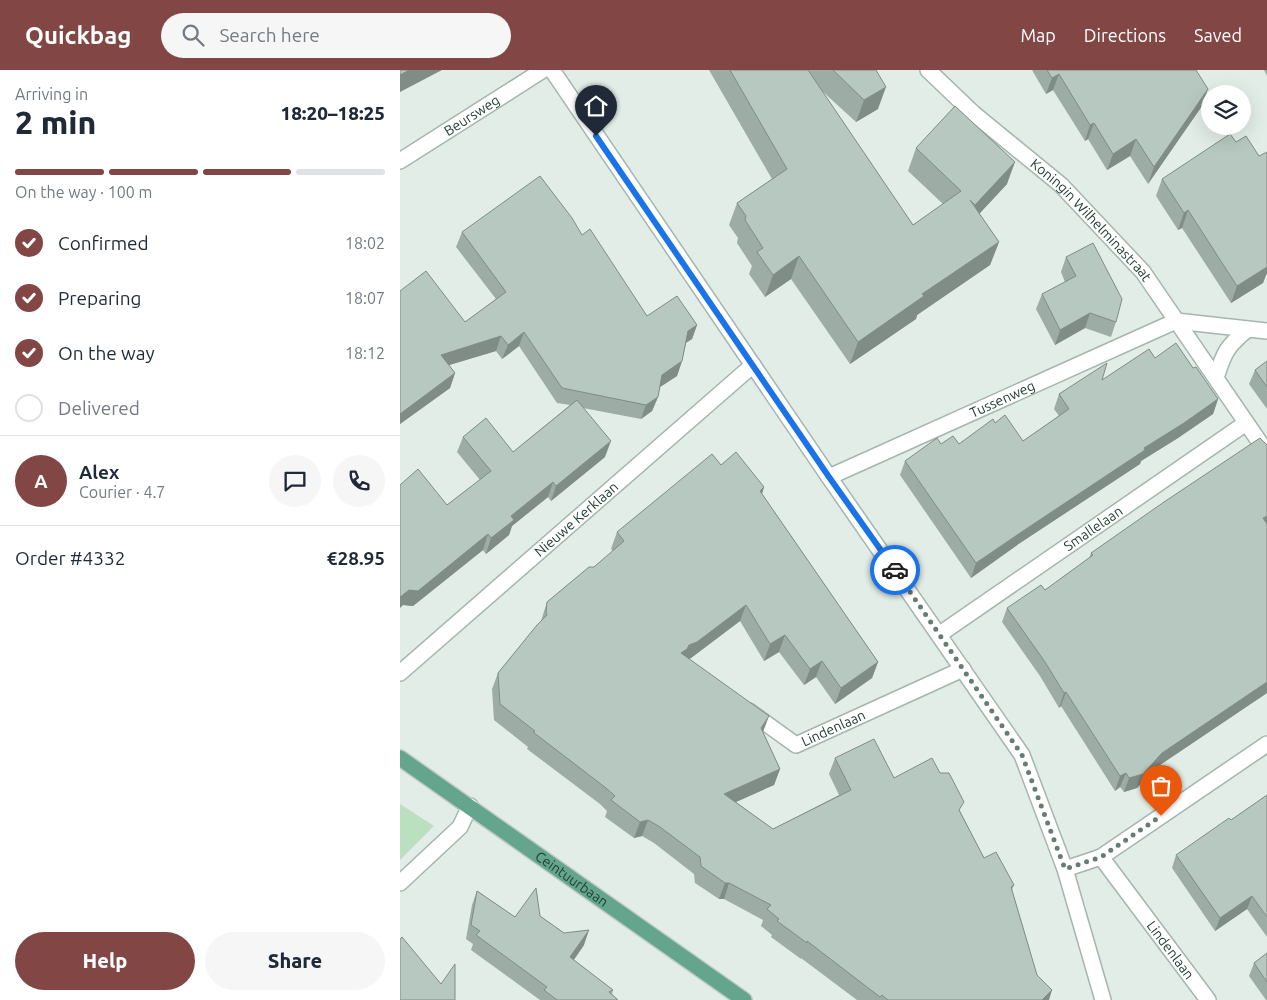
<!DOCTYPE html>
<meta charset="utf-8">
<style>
:root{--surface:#fff;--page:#f6f6f7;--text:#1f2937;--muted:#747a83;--line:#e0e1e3;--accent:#824644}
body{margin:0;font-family:Ubuntu,sans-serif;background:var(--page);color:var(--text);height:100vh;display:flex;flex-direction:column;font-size:19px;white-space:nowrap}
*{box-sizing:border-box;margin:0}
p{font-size:16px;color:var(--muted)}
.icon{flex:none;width:28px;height:28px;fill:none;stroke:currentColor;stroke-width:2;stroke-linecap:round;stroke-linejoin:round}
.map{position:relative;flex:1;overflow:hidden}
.sheet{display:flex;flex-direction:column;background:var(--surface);width:400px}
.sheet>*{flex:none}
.tools{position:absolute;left:801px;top:15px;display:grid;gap:10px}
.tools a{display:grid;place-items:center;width:50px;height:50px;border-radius:50%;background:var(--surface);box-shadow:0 5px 20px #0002;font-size:25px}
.pin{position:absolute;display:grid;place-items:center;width:42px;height:42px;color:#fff;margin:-51px -21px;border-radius:50% 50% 50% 0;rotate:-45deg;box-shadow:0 0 5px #0007}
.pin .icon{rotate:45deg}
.courier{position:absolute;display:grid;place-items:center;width:50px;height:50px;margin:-25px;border:4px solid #1a73e8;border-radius:50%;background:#fff;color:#222;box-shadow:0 1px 6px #0007}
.head em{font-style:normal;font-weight:800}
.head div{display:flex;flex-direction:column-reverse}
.head{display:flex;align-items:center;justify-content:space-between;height:85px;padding:0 15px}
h1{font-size:32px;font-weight:800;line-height:38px}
.bar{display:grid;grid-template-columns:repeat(4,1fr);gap:8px 5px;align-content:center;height:60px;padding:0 15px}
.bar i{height:6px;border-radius:4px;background:var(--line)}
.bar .active{background:var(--accent)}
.bar p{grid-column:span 4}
.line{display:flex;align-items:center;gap:12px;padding:0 15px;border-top:1px solid var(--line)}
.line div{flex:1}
.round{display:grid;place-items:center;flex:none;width:52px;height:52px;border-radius:26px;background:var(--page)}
ol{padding:0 15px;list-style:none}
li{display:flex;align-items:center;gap:15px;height:55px}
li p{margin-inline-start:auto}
li .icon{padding:5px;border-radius:50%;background:var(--accent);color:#fff;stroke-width:4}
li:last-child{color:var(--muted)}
li i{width:28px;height:28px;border:2px solid var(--line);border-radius:50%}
.button{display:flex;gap:10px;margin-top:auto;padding:10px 15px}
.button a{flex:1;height:58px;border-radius:30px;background:var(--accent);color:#fff;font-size:20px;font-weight:800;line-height:58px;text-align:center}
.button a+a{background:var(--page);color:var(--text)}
header{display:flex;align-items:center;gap:30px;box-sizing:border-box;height:70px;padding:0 25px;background:var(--accent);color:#fff}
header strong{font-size:24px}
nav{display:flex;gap:28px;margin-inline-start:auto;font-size:18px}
.search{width:350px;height:45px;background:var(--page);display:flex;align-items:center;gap:12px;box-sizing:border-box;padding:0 18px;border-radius:28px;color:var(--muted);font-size:19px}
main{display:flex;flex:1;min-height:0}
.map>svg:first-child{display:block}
.green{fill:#bae0c0}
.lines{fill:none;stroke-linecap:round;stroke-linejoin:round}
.minor-casing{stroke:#a4b6ae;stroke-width:18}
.major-casing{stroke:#c1cac6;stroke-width:18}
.minor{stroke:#fff;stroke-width:15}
.major{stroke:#64a58d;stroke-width:15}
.wall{fill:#9daca5}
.shaded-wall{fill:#808c86}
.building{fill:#b7c8c0;stroke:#808c86}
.done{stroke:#657d73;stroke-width:5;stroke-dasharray:0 9}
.route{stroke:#1a73e8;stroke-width:6}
.labels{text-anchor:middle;stroke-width:4;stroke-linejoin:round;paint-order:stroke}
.street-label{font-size:14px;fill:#214034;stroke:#f3f9f6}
</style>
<header>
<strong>Quickbag</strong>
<div class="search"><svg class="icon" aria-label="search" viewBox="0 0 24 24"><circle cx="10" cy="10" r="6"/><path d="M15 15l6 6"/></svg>Search here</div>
<nav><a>Map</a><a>Directions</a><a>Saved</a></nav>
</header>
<main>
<section class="sheet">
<div class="head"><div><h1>2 min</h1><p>Arriving in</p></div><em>18:20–18:25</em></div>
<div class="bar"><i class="active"></i><i class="active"></i><i class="active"></i><i></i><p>On the way · 100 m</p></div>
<ol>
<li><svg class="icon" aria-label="check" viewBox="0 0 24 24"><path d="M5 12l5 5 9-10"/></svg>Confirmed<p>18:02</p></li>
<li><svg class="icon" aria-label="check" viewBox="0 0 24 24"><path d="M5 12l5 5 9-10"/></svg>Preparing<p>18:07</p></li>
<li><svg class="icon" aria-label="check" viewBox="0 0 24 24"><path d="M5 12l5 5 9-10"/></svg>On the way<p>18:12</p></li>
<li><i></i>Delivered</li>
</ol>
<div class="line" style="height:90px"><b class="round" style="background:var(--accent);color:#fff">A</b><div><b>Alex</b><p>Courier · 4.7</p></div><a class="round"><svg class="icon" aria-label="chat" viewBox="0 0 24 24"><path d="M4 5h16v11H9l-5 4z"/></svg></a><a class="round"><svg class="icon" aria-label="phone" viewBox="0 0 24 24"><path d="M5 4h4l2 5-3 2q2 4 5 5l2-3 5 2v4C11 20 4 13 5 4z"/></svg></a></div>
<div class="line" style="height:65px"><div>Order #4332</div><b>€28.95</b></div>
<div class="button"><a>Help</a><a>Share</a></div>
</section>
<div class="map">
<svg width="867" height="930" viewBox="0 0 867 930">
<rect width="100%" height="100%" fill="#e2ede7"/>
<!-- green -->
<path class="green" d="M0,734L34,756L0,790Z"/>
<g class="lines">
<defs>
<g id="minor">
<path d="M152,0L429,407L622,685L665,799L703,930"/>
<path id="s1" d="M528,0L573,43L661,115L743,202L867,383"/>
<path id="s2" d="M0,91L143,0"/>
<path d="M776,251L867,261"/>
<path d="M816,308C824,282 827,276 848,259"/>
<path id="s3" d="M429,407L776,251"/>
<path id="s4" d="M540,564L846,353"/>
<path id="s5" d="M0,603L353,295"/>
<path id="s6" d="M349,641L396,675L563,599"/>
<path d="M701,787L867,674"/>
<path id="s7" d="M665,799L701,787L808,930"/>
<path d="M0,813L60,757L70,736"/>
</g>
<g id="major">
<path id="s8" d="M0,688L344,930"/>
</g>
</defs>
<!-- minor casing -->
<use href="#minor" class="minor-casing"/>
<!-- major casing -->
<use href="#major" class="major-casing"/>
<!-- minor -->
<use href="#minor" class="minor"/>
<!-- major -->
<use href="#major" class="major"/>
</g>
<!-- wall -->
<path class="wall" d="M309,0H476L478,39L456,52L421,20L513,155L543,134L508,101L516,78L607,114L579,144L599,172L590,195L517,245L516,249L450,294L391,209L365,227L349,204L352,196L337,173L338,168L329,155L337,133L372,109Z
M632,0H796L802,36L748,114L730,86L707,100L688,69L685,71L653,20L646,24Z
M864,0H867V6Z
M836,72L859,86L866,205L863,213L831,233L782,158L778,160L756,126L762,109Z
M62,162L182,165L247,246L297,255L292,269L286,273L282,291L277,306L260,317L258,327L252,341L241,349L183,338L205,387L151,431L148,427L112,456L109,465L86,484L83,480L13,536L3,535L47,435L80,410L57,382L63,367L113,382L170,335L157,333L119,276L102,289L96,281L49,295L55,303L50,318L0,354V221L65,252L96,229L56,177Z
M666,187L716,252L711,267L685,258L655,275L636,239L642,224L665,212L661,202Z
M755,288L793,298L818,329L813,344L778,368L741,391L740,394L620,473L571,508L500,405L505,391L541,374H559L595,353L623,371L659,346L654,339L659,324L702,310Z
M867,291V339L849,314L855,300Z
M867,375V623L757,697L737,718L724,722L720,717L715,721L661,636L659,638L640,606L602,552L607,538L645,520L689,488L691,483Z
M321,395L364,417L362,424L478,592L472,608L435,634L416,607L404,615L379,582L364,591L340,551L291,588L289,589L363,662L380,699L374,715L336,732L373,759L439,725L429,704L435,688L494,708L560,741L584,788L614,815L612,820L637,905L649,930H457L401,888V889L371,867L372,865L361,856L363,850L324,829H319L295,813L294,804L254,773L242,766L234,768L205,747L207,741L200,734L127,679L128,677L94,650L92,619L98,603L141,551L147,532L194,497L213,481L211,479L217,462Z
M867,725V867L847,839L815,861L772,798L776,785L831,750Z
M77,821L115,847L140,846L164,863L184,875L174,890L213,920L212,924L218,930H140L71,880L73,874L66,869L72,835Z
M867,883V930H866L849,906L854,893Z"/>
<!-- shaded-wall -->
<path class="shaded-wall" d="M9,0H42L0,22V5Z
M659,4L653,20L646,24L652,8Z
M486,17L478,39L456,52L464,30Z
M808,19L802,36L748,114L754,97Z
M694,53L688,69L685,71L690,55Z
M736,69L730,86L707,100L713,84Z
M615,92L607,114L567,157L575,135Z
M788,140L782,158L778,160L784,143Z
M599,172L590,195L517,245L516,249L450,294L458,272L522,224Z
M399,186L391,209L365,227L373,205Z
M867,191V204L866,205L863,213L831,233L837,216Z
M690,243L685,258L655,275L660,260Z
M297,255L292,269L282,275L288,261Z
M124,262L119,276L102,289L108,275Z
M101,266L96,281L36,299L41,285Z
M282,291L277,306L257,319L262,305Z
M55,303L50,318L0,354V344Z
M258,327L252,341L241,349L246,335Z
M818,329L813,344L778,368L741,391L740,394L620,473L571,508L576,493L626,459L744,378Z
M211,371L205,387L151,431L156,416Z
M153,412L148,427L112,456L109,465L86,484L91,468L111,446Z
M364,417L359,433L360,421Z
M867,446V457L863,448Z
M88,464L83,480L13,536L3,535L0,538V527L9,520Z
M346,535L340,551L291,588L283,591L281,583L289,575Z
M385,565L379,582L364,591L370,574Z
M422,591L416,607L404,615L410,599Z
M478,592L472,608L435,634L441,618Z
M867,612V623L757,697L737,718L724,722L729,708L762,683Z
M666,622L661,636L659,638L664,623Z
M369,646L363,662L361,658Z
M380,699L374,715L318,740L324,724Z
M726,703L720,717L715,721L720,706Z
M248,750L242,766L234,768L240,752Z
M325,813H329L324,829H319Z
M852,826L847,839L815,861L820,848Z
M189,860L184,875L165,902L170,887Z
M652,920L649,930H642Z"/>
<!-- building -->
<path class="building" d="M0,0H9L0,5Z
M330,0H408L513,155L561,121L516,78L555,36L615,92L575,135L570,130L599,172L522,224L524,226L458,272L399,186L373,205L357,182L363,178L345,150L346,146L337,133L387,99Z
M433,0H476L486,17L464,30Z
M647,0H796L808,19L754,97L736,69L713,84L694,53L690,55L659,4L652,8Z
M830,64L836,72L846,66L859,86L867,82V197L837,216L788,140L784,143L762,109Z
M140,106L172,148L182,165L190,159L247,246L277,226L297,255L288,261L282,291L262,305L258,327L246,335L162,318L124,262L108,275L101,266L41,285L55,303L0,344V221L26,201L65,252L106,222L62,162Z
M693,173L722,229L716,252L690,243L660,260L642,224L676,206L666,187Z
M776,273L793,298L796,297L818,329L784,353L744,378L745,380L626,459L576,493L505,391L537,368L541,374L553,366L559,374L593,349L595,353L605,345L623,371L669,339L659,324L707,293L702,310L749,279L755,288Z
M867,291V317L855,300Z
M177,330L211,371L156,416L153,412L111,446L114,450L91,468L88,464L18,521L9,520L0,527V415L18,399L47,435L91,401L63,367L86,348L113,382Z
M860,368L867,375V446L863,448L867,454V612L762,683L743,704L729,708L726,703L720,706L666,622L664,623L645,592L607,538L641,515L645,520L693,485L691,483L764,432Z
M336,382L364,417L360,421L478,592L441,618L422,591L410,599L385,565L370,574L346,535L297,572L289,575L287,579L281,583L369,646L361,658L380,699L324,724L373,759L451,720L435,688L474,669L494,708L532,688L540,703H549L564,732L559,740L584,788L596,782L614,815L611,817L637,905L652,920L642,930H488L482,925L480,927L407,871V873L377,851L379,849L367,839L371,835L329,813H325L301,796L300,787L260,757L248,750L240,752L211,730L215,726L206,718L133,662L135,661L100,634L98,603L137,555L147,545L146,543L147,532L189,497H194L224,471L217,462L312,384L321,395Z
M867,725V847L852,826L820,848L776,785L829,748L831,750Z
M136,818L140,846L164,863L189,860L170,887L213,920L209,922L218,930H157L144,920L147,917L76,865L80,861L71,855L77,821L115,847Z
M2,867L41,914L55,894V930H0V868V869Z
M867,883V912L854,893Z"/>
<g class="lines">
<!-- done -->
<path class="done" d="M495,500L622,685L665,799L701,787L761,746"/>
<!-- route -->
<path class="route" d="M196,66L429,407L495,500"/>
</g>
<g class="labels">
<!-- street labels -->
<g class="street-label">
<text dy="5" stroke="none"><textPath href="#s2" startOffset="85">Beursweg</textPath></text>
<text dy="5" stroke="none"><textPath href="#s1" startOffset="222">Koningin Wilhelminastraat</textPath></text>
<text dy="5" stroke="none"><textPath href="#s3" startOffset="190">Tussenweg</textPath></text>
<text dy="5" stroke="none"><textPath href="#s5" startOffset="234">Nieuwe Kerklaan</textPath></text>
<text dy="5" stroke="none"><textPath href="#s4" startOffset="186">Smallelaan</textPath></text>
<text dy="5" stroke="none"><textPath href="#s6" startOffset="99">Lindenlaan</textPath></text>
<text dy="5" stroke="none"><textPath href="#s8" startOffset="210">Ceintuurbaan</textPath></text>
<text dy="5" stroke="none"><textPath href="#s7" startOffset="154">Lindenlaan</textPath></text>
</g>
</g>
</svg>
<div class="tools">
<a><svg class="icon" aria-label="layers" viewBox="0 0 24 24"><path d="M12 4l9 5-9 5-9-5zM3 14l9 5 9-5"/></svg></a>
</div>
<div class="pin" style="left:761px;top:746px;background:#ea580c"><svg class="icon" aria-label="bag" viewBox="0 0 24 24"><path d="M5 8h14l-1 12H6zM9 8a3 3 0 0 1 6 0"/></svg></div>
<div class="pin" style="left:196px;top:66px;background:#1f2937"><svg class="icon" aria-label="home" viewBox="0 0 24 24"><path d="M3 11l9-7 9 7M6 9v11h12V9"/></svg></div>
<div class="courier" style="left:495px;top:500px"><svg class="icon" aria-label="car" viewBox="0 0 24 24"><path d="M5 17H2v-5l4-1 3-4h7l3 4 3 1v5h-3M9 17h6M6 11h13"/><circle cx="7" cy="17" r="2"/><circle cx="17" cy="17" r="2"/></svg></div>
</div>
</main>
